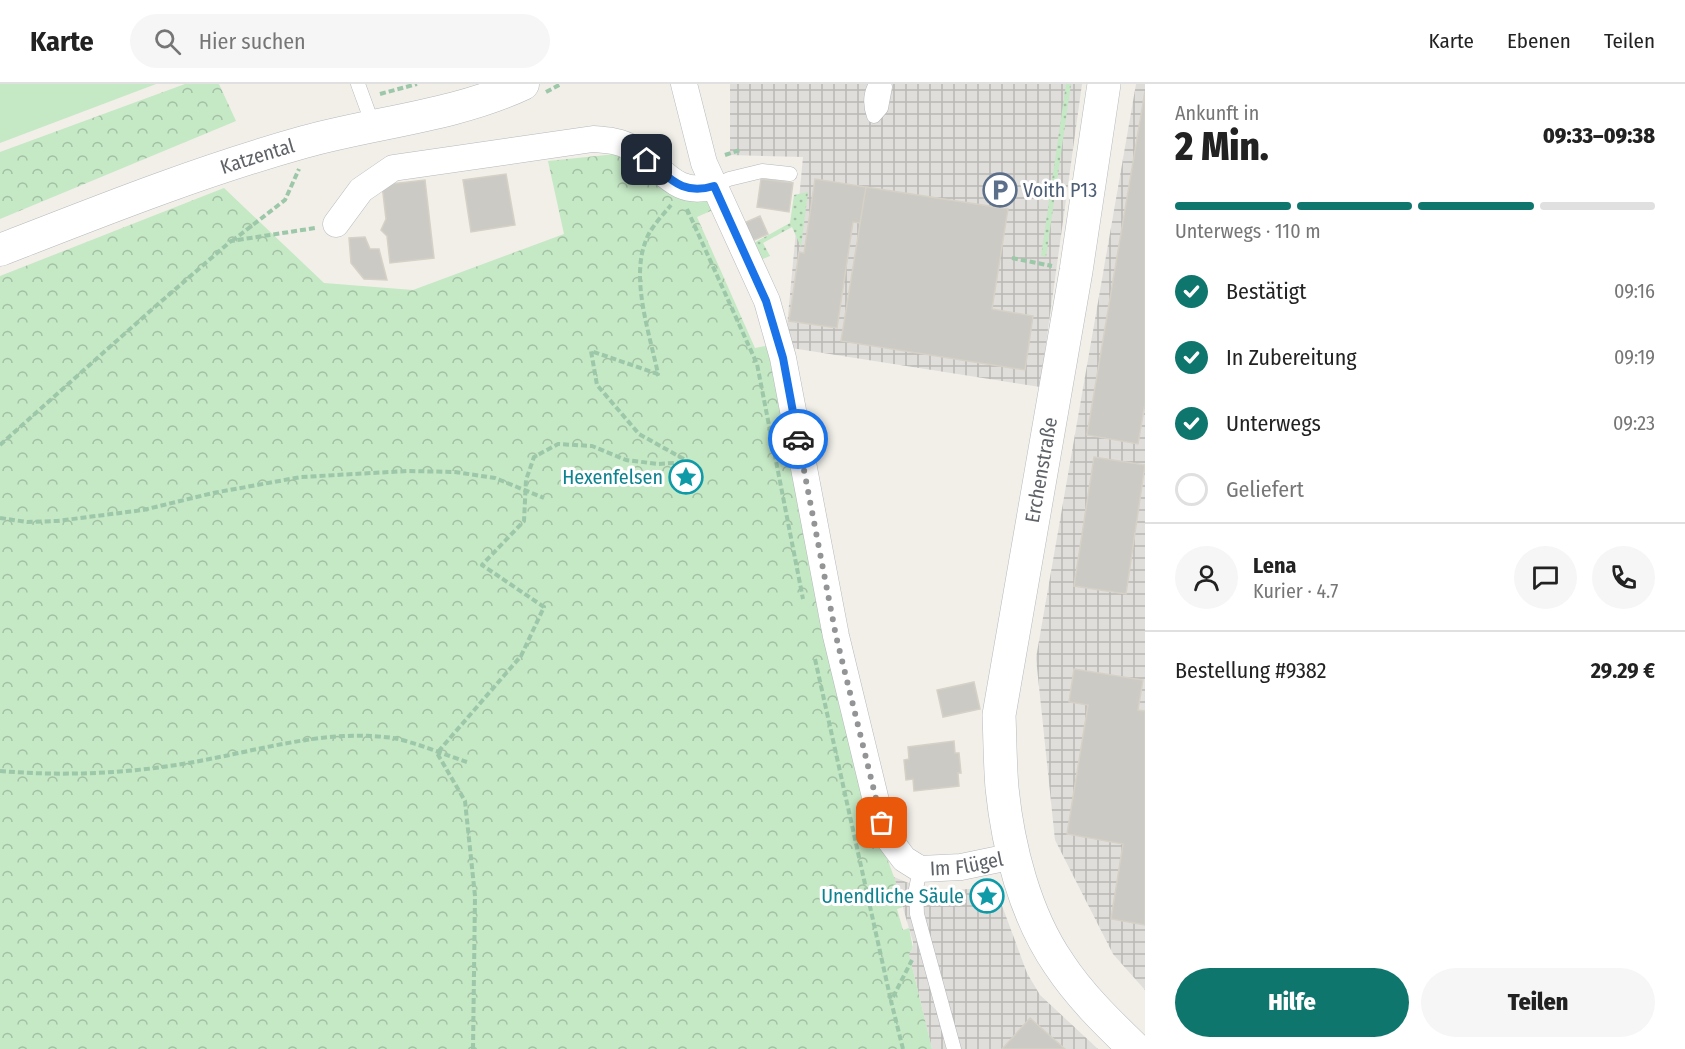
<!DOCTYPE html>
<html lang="de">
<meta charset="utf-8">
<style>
:root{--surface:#fff;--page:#f6f6f6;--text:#222;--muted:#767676;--line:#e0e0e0;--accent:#0f766e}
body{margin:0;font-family:"Fira Sans Condensed",sans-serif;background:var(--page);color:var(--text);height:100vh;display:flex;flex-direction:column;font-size:22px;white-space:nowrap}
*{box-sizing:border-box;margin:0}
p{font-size:20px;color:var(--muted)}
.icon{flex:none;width:33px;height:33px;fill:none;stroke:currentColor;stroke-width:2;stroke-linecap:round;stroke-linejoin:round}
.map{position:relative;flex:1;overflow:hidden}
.panel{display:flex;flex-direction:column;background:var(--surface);width:540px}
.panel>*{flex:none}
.pin{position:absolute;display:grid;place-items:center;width:51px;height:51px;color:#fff;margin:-26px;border-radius:12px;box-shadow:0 3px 9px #0006}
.courier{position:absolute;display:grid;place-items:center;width:60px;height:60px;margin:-30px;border:4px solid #1a73e8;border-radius:50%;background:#fff;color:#222;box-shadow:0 2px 8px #0007}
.summary em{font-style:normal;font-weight:800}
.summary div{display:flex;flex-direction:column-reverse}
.summary{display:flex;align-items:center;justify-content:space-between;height:102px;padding:0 30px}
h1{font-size:39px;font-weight:800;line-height:45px}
.bar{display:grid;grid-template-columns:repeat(4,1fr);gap:9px 6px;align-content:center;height:72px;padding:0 30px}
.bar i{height:8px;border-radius:4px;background:var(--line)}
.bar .selected{background:var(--accent)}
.bar p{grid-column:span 4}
.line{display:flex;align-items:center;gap:15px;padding:0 30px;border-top:2px solid var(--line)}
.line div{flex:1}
.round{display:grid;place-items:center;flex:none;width:63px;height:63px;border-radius:32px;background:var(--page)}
ol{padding:0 30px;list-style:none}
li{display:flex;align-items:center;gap:18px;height:66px}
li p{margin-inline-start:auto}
li .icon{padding:6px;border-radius:50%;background:var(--accent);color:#fff;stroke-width:4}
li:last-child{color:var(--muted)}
li i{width:33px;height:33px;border:3px solid var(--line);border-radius:50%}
.button{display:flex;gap:12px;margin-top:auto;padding:12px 30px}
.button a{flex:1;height:69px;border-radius:36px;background:var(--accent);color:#fff;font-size:24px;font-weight:800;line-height:69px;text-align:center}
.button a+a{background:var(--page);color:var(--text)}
header{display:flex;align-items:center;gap:36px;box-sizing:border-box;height:84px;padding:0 30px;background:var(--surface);border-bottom:2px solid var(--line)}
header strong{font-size:28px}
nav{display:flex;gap:33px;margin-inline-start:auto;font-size:21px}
.search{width:420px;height:54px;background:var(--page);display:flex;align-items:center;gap:15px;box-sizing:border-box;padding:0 21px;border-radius:33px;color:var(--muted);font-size:22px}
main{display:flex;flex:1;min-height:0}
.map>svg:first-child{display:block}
.industrial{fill:url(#industrial-grid)}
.grass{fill:url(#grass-dots)}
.forest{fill:url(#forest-crowns)}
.pitch{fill:#c5e8c5}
.building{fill:#cccac5;stroke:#d6d1c6;stroke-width:1.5}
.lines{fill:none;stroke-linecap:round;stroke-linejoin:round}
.service-casing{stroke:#b5b8bc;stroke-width:15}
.minor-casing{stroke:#b5b8bc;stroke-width:27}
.tertiary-casing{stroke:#b5b8bc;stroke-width:33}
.secondary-casing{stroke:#b6babf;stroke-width:34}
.path{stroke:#9cc7a9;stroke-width:4;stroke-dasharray:6 3;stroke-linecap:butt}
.service{stroke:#fff;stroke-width:14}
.minor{stroke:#fff;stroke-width:26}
.tertiary{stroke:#fff;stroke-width:32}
.secondary{stroke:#fff;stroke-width:33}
.done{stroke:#929495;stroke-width:6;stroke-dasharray:0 10.8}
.route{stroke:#1a73e8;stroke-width:8}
.labels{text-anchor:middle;stroke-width:6;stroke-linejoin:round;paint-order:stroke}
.street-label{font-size:20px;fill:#5f6368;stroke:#fff}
.service-label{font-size:20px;fill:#4e5e75;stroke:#fff;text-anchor:start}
.culture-label{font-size:20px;fill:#0d838f;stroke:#fff;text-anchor:end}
</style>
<header>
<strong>Karte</strong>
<div class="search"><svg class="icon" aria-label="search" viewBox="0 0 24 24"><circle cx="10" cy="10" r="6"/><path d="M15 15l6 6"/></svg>Hier suchen</div>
<nav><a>Karte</a><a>Ebenen</a><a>Teilen</a></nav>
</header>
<main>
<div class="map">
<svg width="1145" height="965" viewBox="0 0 1145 965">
<defs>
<pattern id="industrial-grid" width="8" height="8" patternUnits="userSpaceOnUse" patternTransform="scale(1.5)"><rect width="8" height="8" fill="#e0deda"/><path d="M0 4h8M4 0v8" fill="none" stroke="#b9b8b5"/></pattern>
<pattern id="grass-dots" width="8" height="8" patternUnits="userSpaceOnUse" patternTransform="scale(1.5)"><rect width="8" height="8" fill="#c5e8c5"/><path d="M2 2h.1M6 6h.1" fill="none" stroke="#a3c0a4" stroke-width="1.8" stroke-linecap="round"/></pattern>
<pattern id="forest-crowns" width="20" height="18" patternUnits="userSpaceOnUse" patternTransform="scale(1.5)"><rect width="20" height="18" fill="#c5e8c5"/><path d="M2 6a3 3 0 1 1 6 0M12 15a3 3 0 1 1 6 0" fill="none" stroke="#a3c0a4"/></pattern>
</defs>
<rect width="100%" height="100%" fill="#f1efe8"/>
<!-- industrial -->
<path class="industrial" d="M730,0H1082L1040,303L785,263L803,73L730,71Z
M1136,0H1145V906L1113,870L1055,756L1036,574Z
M894,793L923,805L937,807L984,804L994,810L1001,819L1027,889L1040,911L1098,965H932L909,870L913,864V858Z"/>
<!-- grass -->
<path class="grass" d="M1066,0H1071L1046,173L1041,172Z
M808,108L801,163L792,143L763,159L770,172L758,177L752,160L790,139L794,111Z"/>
<!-- forest -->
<path class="forest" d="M185,0H219L236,37L0,135V68Z
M616,70L662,104L707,111L713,126L697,133L755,264L771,261L873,736L894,793L903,823L897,825L903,846L909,844L913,864L909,870L932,965H0V192L224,104L324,199L413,206L564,150L548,77Z"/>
<!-- pitch -->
<path class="pitch" d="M0,0H156L0,59Z"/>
<!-- building -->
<path class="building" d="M1145,7V320L1138,360L1087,351Z
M506,90L515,141L471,148L463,96Z
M761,95L793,99L789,128L757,123Z
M815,95L866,103L860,139L853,138L837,244L789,237L799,168L804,169Z
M425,96L434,174L390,179L387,152L381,146L386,135L382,101Z
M866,103L1008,125L992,225L1033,232L1025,286L841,257Z
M760,132L768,150L750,158L742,140Z
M365,153L370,165H379L387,196L364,195L351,179L349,154Z
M1094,373L1145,381L1126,510L1074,502Z
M1074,585L1143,596L1138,626L1145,627V841L1111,835L1123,760L1067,750L1088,621L1069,618Z
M974,598L980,625L943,633L937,606Z
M954,657L955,669H959L961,689H958L959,702L914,707L913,695L906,696L904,676L909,675L908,663Z
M1030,934L1065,965H1002Z"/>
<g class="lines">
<defs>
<path id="service" d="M358,0L373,41
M876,0C870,10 870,21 874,32L881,24L885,3L884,0
M714,102L729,95L762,87L790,90
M920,785L916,805L917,830L954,965"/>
<g id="minor">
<path id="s1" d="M684,0L704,79L767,217L783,274L836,552L877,721L889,755L904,775L920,785L961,783L1014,772"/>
<path d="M336,140L361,106L393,84L593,55C608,56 621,57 634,65C663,83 674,114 714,102"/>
</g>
<g id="tertiary">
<path id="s2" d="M0,166C100,127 200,87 304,58C376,38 455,32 523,0"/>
</g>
<path id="secondary" d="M1104,0L1076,187L999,631C1000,655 1000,680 1002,704C1008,763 1025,831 1059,880C1080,912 1108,939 1135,965"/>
</defs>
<!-- service casing -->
<use href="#service" class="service-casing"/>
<!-- minor casing -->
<use href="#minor" class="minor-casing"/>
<!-- tertiary casing -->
<use href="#tertiary" class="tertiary-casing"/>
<!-- secondary casing -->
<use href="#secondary" class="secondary-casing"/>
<!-- path -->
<path class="path" d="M546,8L561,0
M380,10L417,0
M725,71L740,66
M687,125L757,280L803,515
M232,157L285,116L299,85
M1012,174L1052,182
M0,361L149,228L231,157L315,144
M0,434L27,438L57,437L143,426L213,409L301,393L408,387L455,388L495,394L544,414
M815,575L891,917
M0,687C60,692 123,690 182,680C252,669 322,644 393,654C415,658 445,671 467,678
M473,965L475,812L465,717L437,669L521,572L544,523L482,481L524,437L526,396L534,373L558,360L592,362L626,376L658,380L689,378L639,350L597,301L591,267L658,290C650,251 631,197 645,159C649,145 662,132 671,121
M903,965L891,917L912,876"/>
<!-- service -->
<use href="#service" class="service"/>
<!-- minor -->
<use href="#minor" class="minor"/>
<!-- tertiary -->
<use href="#tertiary" class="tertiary"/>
<!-- secondary -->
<use href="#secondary" class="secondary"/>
</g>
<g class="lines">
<!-- done -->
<path class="done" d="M798,355L836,552L882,739"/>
<!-- route -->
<path class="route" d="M647,76C670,94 682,112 714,102L766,217L783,274L798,355"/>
</g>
<!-- icons -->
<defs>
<symbol id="parking-ring" viewBox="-11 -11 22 22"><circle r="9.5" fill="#fff" stroke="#5c6f8a" stroke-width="1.5"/><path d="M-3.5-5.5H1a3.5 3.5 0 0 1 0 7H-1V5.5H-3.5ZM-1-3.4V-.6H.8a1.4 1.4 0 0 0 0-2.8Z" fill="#5c6f8a"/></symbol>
<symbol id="sight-ring" viewBox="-11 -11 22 22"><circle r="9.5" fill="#fff" stroke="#0f9aa8" stroke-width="1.5"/><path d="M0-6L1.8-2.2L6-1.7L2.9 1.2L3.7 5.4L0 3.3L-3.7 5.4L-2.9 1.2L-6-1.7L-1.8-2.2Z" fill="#0f9aa8"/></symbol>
</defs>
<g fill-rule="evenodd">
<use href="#parking-ring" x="981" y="87" width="38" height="38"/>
<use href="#sight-ring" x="667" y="374" width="38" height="38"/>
<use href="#sight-ring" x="968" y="793" width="38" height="38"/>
</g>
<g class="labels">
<!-- street labels -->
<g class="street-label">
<text dy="7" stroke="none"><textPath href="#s2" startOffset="274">Katzental</textPath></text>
<text transform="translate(1041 386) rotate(-80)" y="7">Erchenstraße</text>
<text dy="7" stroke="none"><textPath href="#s1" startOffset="876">Im Flügel</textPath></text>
</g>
<!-- service labels -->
<g class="service-label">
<text x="1023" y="113">Voith P13</text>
</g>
<!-- culture labels -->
<g class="culture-label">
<text x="663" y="400">Hexenfelsen</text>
<text x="964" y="819">Unendliche Säule</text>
</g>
</g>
</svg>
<div class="pin" style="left:882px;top:739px;background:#ea580c"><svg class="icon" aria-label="bag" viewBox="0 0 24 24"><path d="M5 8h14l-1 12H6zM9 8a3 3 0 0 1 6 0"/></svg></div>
<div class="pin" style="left:647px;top:76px;background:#1f2937"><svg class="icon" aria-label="home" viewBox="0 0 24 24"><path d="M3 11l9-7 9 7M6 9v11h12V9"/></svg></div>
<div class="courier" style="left:798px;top:355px"><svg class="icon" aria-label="car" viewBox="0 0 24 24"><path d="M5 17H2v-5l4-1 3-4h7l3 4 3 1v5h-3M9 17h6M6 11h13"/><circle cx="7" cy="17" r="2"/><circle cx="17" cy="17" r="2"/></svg></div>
</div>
<section class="panel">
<div class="summary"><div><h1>2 Min.</h1><p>Ankunft in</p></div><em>09:33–09:38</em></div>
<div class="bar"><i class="selected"></i><i class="selected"></i><i class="selected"></i><i></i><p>Unterwegs · 110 m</p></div>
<ol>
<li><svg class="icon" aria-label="check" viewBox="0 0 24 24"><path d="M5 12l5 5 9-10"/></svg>Bestätigt<p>09:16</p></li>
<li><svg class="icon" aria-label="check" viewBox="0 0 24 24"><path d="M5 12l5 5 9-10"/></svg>In Zubereitung<p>09:19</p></li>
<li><svg class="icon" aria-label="check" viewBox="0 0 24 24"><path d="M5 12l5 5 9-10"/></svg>Unterwegs<p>09:23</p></li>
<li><i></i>Geliefert</li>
</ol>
<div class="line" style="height:108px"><a class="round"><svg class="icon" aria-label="person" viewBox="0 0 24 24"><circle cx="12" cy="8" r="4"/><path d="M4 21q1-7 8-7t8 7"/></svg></a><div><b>Lena</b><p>Kurier · 4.7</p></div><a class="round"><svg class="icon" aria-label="chat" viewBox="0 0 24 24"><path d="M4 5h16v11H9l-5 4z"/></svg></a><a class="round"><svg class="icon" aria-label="phone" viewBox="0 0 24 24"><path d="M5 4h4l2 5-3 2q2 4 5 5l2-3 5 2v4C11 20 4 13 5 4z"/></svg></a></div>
<div class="line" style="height:78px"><div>Bestellung #9382</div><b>29.29 €</b></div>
<div class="button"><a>Hilfe</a><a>Teilen</a></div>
</section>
</main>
